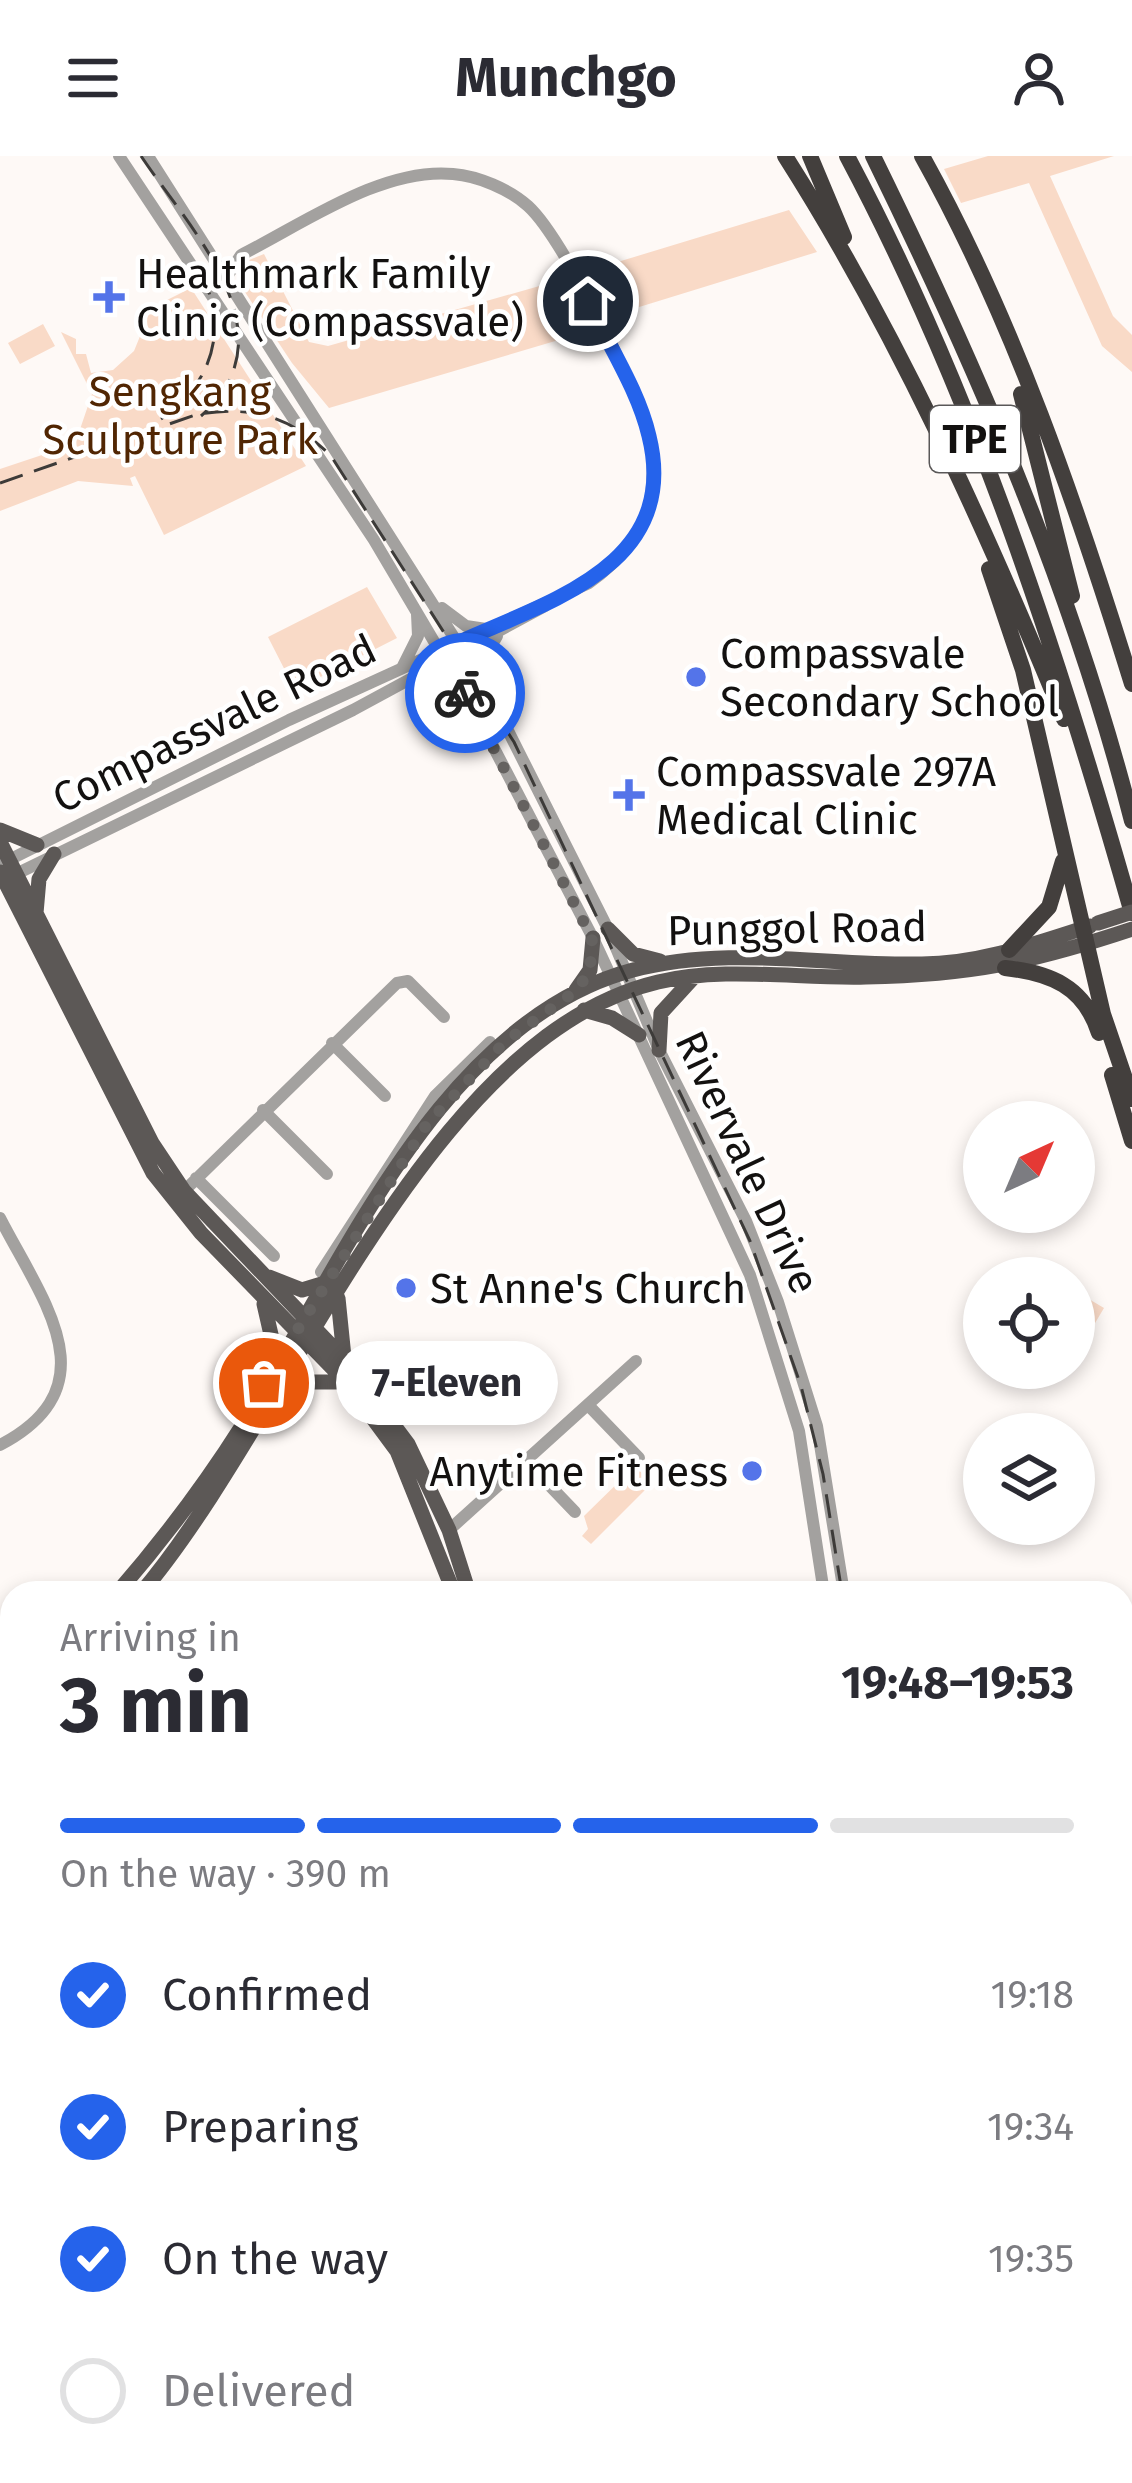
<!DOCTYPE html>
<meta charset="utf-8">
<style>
:root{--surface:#fff;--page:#f7f7f7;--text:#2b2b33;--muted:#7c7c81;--line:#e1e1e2;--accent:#2563eb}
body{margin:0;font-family:"Fira Sans",sans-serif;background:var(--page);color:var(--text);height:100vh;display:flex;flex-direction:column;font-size:45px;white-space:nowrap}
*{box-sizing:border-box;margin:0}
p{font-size:39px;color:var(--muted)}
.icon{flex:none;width:66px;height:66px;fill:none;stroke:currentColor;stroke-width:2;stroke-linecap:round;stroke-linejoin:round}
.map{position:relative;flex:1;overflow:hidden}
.drawer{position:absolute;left:0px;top:1425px;width:1134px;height:903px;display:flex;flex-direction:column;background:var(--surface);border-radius:36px 36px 0 0;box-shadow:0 6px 18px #0003}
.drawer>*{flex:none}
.needle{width:78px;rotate:44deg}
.tools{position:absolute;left:963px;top:945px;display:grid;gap:24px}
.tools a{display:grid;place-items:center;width:132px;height:132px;border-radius:50%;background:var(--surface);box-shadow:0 6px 18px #0003;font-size:60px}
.pin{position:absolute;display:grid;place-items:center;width:102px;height:102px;color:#fff;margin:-51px;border:6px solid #fff;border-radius:50%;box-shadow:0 3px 12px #0007}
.courier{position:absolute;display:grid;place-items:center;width:120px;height:120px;margin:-60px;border:9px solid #2563eb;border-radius:50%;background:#fff;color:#222;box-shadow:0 3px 15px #0007}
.bubble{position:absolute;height:84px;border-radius:42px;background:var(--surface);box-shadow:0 6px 18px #0003;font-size:39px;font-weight:700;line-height:84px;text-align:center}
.headline em{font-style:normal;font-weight:700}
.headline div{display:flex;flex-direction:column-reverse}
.headline{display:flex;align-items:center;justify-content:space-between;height:204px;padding:0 60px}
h1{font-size:78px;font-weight:700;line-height:90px}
.bar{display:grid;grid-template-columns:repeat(4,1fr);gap:18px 12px;align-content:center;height:144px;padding:0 60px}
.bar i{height:15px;border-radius:9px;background:var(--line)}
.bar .current{background:var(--accent)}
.bar p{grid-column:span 4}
ol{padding:0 60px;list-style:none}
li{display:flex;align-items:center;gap:36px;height:132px}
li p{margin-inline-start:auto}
li .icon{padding:12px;border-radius:50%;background:var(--accent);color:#fff;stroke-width:4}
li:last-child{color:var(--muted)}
li i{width:66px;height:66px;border:6px solid var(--line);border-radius:50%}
header{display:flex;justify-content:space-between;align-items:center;height:156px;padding:0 60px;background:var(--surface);font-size:54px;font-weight:700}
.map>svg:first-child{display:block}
.green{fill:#f9dac7}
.water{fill:#c29579}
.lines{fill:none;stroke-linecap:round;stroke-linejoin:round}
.minor{stroke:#a3a19f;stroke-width:12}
.major{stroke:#5c5856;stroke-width:15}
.highway{stroke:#433f3d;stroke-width:16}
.rail{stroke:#3d3b39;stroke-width:3;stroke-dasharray:24 12;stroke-linecap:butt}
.major-bridge{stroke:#5c5856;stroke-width:15}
.done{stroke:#656260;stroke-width:12;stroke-dasharray:0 21.6}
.route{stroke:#2563eb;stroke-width:15}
.poi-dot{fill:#5474e9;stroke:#fff;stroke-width:4.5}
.labels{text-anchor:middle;stroke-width:9;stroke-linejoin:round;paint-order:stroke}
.shield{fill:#fff;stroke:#5a5858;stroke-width:3}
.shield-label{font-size:39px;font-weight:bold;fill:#131110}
.poi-label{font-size:42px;fill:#131110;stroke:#fff;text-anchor:start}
.park-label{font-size:42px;fill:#512603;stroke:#fff}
.street-label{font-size:42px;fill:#131110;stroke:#fff}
</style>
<header><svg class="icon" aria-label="menu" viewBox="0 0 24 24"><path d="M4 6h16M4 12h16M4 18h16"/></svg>Munchgo<svg class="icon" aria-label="person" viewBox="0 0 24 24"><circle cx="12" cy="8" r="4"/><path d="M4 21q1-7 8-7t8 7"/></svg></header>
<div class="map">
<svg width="1132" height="2327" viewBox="0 0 1132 2327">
<rect width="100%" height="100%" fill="#fef9f6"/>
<!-- green -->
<path class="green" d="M988,0H1114L1050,20L1113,160L1132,179V216L1102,190L1029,27L961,47L944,13Z
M789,54L817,96L610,160L588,115Z
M264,98L309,186L328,190L564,123L589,175L329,252L292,207L239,127L249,104Z
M191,132L306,310L164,379L135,320L130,322L133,330L78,325L0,355V313L75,288L92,238L61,176L76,183V198H86L91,217L113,214L134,195L145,168L134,166L135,160Z
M43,168L55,190L20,208L8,187Z
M367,431L397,482L295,534L268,481Z
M1082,1139L1104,1152L1082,1189L1074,1184V1153Z
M635,1310L652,1327L591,1388L582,1380L588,1373L584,1360Z
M280,2316H455L454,2327H302Z
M734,2316H926L938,2318V2327H731Z"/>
<!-- water -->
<path class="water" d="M0,2273H12V2316H280L302,2327H0Z"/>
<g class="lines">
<!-- minor -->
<path class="minor" d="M119,0L374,384L471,548L593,782L750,1119L799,1275L824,1437
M148,0L488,535L608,773L659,894L746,1065L778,1146L817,1270L844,1437
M442,452L466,470L486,473
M402,512L418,480L417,458
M420,523L441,526L461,540
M486,528L485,501L497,480
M1,708L289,564L589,427C618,406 646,377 651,339C654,318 653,296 648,276C635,229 562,81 528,50C509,33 478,20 453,18C382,11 303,68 241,99L226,122
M12,720L353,554L545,450
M332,887L385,940
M263,954L327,1018
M196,1022L274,1100
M184,1035L397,827L408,825L444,861
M0,1062C42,1144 113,1230 0,1289
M321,1116L435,940L490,886
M589,1250L639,1302
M528,1307L575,1356
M449,1374L636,1205
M0,1901L12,1899
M0,1921L12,1919"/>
<!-- major -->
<path class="major" d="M0,674L37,689
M0,686L152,987L184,1035L345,1204L408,1288L449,1374L469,1437
M0,716L153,1017L201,1077L346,1226L397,1295L454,1437
M36,757L39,723L54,698
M608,773L633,798L660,805
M576,834L590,814L593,782
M584,854L612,862L639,879
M659,894L661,857L694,821
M269,1121L302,1134L325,1127
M338,1142L344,1201
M264,1148L272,1183L267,1213
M280,1236L301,1226H344
M117,1437C163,1384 204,1330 242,1270C339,1116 440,865 633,814C727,789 827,810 922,808C979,808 1037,787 1090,770
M141,1437C288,1265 425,881 658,826C724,810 799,823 866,821C971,819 1033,806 1132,773
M0,1555L12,1543
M0,1579L12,1568
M0,2178H12
M0,2197H12
M456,2316L460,2327
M526,2316L565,2327
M599,2316L639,2327
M504,2327L538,2320"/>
<!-- highway -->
<path class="highway" d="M785,0C897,176 985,371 1064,563
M810,0L844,81
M847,0C974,239 1058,497 1132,757
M873,0C978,214 1073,434 1132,665
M922,0C1013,163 1077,350 1132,528
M1021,238L1072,440
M989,413L1023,514L1103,858L1132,943
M1009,794L1049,751L1063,705
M1005,812C1050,817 1084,830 1099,877
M1112,919L1132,985"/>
<!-- rail -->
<path class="rail" d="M141,0C191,75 294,178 201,260
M161,263C213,228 231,168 198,113
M0,327L195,259C250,248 291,260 331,300L514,586L750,1085L801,1230L823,1318L842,1437
M0,1912L12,1911"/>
<!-- major-bridge -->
<path class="major-bridge" d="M1098,767L1132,756"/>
</g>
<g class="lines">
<!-- done -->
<path class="done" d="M264,1227L427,968L505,886L577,834L590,814L592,782L465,537"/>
<!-- route -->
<path class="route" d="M465,537L440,495C533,449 683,417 649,280C638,233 608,189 588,145"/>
</g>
<!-- markers -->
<g class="poi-dot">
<path d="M103 123h12v12h12v12h-12v12h-12v-12h-12v-12h12z"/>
<circle cx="696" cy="521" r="12"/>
<path d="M623 621h12v12h12v12h-12v12h-12v-12h-12v-12h12z"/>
<circle cx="406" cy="1132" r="12"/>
<circle cx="752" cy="1315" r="12"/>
</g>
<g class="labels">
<!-- shield labels -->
<rect class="shield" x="930" y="250" width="90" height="66" rx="9"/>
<g class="shield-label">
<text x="975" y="297">TPE</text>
</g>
<!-- poi labels -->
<g class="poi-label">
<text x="136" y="132">Healthmark Family<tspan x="136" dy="48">Clinic (Compassvale)</tspan></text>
<text x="720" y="512">Compassvale<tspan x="720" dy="48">Secondary School</tspan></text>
<text x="656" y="630">Compassvale 297A<tspan x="656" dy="48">Medical Clinic</tspan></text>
<text x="430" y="1147">St Anne's Church</text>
<text x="728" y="1330" text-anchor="end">Anytime Fitness</text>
</g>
<!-- park labels -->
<g class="park-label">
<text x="180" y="250">Sengkang<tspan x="180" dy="48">Sculpture Park</tspan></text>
</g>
<!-- street labels -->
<g class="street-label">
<text transform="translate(214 567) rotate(-26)" y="15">Compassvale Road</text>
<text transform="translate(797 772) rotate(-1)" y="15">Punggol Road</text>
<text transform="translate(748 1006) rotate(65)" y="15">Rivervale Drive</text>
</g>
</g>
</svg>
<div class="tools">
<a><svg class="needle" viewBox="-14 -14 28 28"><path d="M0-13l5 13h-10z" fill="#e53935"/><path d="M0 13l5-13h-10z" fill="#7c7c81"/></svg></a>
<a><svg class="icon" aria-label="locate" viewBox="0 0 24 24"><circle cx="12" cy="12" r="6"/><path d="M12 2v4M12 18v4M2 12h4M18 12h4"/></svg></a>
<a><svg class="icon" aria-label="layers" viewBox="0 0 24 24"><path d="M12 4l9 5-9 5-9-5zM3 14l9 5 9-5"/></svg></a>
</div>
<div class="pin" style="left:264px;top:1227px;background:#ea580c"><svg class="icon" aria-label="bag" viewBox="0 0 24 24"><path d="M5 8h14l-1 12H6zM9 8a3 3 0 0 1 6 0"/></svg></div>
<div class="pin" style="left:588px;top:145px;background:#1f2937"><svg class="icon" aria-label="home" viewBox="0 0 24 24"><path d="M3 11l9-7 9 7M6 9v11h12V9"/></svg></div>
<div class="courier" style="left:465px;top:537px"><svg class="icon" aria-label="bike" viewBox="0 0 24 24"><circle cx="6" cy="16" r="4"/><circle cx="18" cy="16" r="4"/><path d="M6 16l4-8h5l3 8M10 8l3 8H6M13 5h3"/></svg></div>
<div class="bubble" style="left:336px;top:1185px;width:222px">7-Eleven</div>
<section class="drawer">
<div class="headline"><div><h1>3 min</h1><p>Arriving in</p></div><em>19:48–19:53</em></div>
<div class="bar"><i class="current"></i><i class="current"></i><i class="current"></i><i></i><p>On the way · 390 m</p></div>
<ol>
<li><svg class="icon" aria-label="check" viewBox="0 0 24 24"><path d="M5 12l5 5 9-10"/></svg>Confirmed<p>19:18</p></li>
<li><svg class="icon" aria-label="check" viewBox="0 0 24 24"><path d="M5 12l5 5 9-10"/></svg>Preparing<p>19:34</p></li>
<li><svg class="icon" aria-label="check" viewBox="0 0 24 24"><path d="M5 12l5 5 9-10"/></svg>On the way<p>19:35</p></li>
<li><i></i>Delivered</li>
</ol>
</section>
</div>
